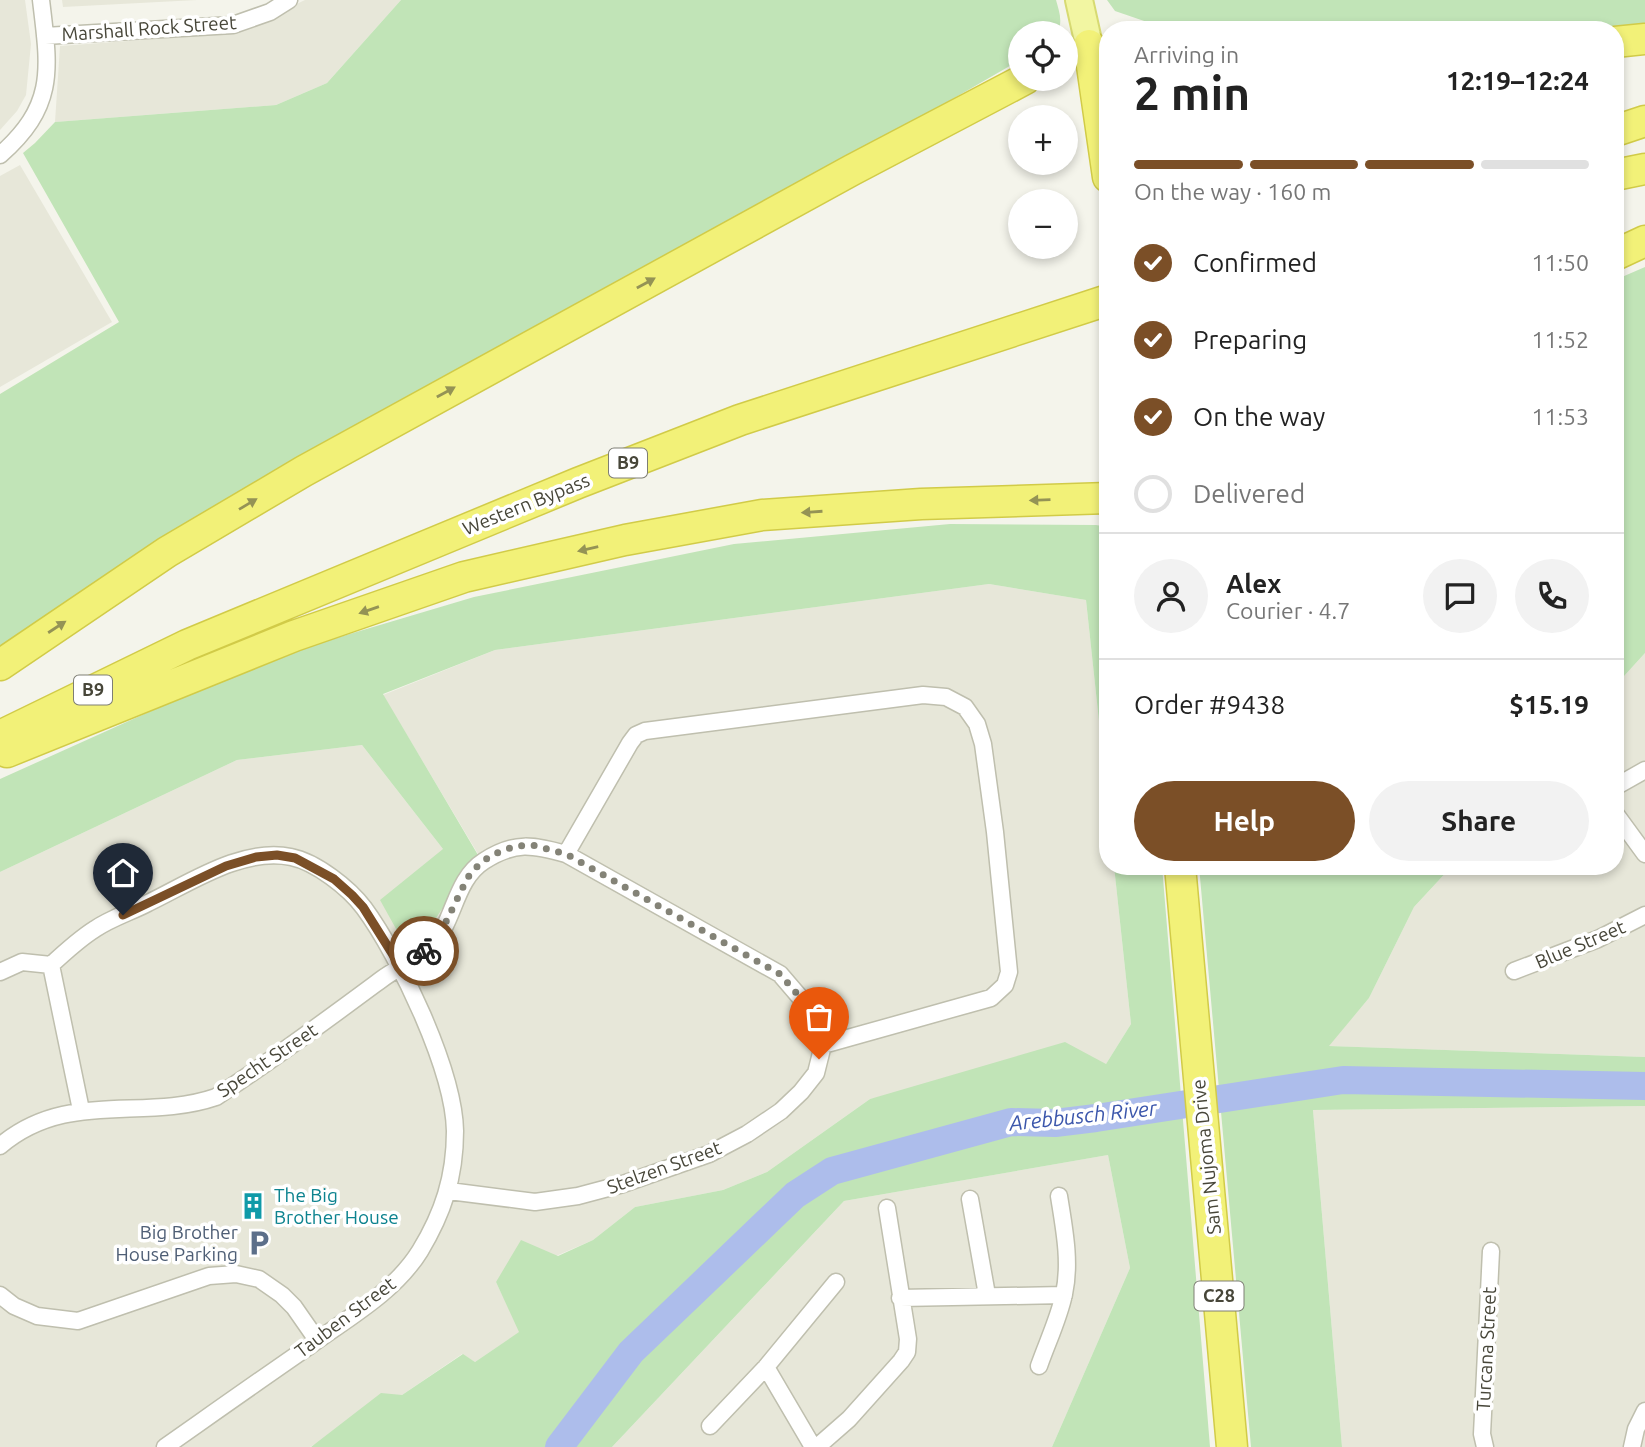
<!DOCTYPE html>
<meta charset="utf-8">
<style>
:root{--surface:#fff;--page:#f2f2f2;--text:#222;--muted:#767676;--line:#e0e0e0;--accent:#7b4f27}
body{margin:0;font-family:Ubuntu,sans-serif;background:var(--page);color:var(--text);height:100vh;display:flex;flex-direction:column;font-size:26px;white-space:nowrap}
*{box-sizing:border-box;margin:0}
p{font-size:23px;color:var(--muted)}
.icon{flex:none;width:38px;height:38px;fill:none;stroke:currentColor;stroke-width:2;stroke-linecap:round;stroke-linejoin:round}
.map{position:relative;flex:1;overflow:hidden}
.details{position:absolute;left:1099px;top:21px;width:525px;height:854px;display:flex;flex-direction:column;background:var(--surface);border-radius:28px;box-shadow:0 4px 10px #0003}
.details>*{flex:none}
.tools{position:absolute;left:1008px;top:21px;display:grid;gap:14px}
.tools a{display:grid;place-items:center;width:70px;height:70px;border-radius:50%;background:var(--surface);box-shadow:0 4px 10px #0003;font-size:35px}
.pin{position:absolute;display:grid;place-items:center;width:60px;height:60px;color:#fff;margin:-72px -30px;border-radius:50% 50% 50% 0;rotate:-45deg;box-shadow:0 0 7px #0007}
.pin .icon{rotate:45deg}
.courier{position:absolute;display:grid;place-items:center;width:70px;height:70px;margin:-35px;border:5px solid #7b4f27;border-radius:50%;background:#fff;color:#222;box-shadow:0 2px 9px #0007}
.summary em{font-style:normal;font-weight:600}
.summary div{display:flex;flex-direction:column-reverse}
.summary{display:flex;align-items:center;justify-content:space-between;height:119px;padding:0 35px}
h1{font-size:46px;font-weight:600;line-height:52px}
.bar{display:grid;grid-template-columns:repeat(4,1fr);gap:10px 7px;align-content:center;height:84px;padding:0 35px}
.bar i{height:9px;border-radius:5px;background:var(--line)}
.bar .on{background:var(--accent)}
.bar p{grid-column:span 4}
.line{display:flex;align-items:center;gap:18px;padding:0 35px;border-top:2px solid var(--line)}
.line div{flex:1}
.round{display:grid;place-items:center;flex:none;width:74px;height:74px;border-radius:37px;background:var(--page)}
ol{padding:0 35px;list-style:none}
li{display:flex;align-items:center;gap:21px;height:77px}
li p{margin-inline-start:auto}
li .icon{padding:7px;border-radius:50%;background:var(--accent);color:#fff;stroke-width:4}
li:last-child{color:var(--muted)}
li i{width:38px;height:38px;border:4px solid var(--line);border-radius:50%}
.primary-button{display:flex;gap:14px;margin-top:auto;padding:14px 35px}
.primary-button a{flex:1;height:80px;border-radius:42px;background:var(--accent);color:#fff;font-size:28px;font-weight:600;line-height:80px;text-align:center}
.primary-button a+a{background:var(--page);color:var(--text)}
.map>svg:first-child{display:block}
.residential{fill:#e7e7d9}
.green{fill:#c1e4b7}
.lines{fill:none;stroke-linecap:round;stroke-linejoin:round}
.river{stroke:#adbdeb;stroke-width:28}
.street-casing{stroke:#bfbfae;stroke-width:19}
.primary-casing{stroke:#d7da72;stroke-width:30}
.highway-casing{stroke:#d1cb48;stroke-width:33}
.street{stroke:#fff;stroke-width:16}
.primary{stroke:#f2f6a2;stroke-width:26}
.highway{stroke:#f2f178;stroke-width:30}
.oneway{fill:#949355}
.done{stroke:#848377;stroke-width:7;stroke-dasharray:0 12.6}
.route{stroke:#7b4f27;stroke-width:9}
.labels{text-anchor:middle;stroke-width:7;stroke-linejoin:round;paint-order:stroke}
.shield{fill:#fff;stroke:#7e7e74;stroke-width:2}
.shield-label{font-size:18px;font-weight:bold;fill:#474639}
.street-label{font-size:19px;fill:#474639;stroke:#fff}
.culture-label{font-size:19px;fill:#0d838f;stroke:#fff;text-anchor:start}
.service-label{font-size:19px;fill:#4e5e75;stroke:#fff;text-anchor:end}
.water-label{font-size:21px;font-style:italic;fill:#3b56ab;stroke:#fff}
</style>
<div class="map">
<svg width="1645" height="1447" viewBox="0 0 1645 1447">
<rect width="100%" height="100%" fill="#f4f4eb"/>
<!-- residential -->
<path class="residential" d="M0,0H25L31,44L26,95L17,111L0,130Z
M62,0H197L63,7Z
M305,0H401L327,83L276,105L55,122L60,46L236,33Z
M20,165L112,322L0,387V176Z
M989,584L1086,600L1108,805V866H1114L1131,1024L1106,1064L870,1099L767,1172L723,1190L635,1207L593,1240L496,1282L520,1332L475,1362L462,1354L402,1395L310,1447H0V872L237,760L362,745L443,849L478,854L383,695L495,650Z
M1645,653V1057L1328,1046L1369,998L1414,907L1452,866H1615V686Z
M1645,1106V1447H1342L1313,1110Z
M1108,1155L1130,1268L1052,1447H612L844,1201Z"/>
<!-- green -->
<path class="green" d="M401,0H1056C1059,11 1064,24 1056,33H1020V60L0,648V394L119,322L23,153L35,143L55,122L276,105L327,83Z
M1107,0H1645V23L1590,30H1467L1150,23L1115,11Z
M1645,267V653L1615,686V280Z
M950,524L1096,525L1108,527V805L1086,600L989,584L495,650L383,694L478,855L420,942L400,936L380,900L443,849L362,745L237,760L0,872V779L171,702L306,647L474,597L734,544Z
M1114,866H1162L1210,1447H1052L1130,1268L1108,1155L844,1201L612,1447H311L381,1393L402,1395L463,1354L475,1362L519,1332L496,1282L521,1240L558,1256L593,1240L635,1207L723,1190L767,1172L870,1099L1065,1042L1106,1064L1131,1024Z
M1199,866H1452L1414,907L1369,998L1329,1046L1645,1057V1106L1313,1110L1342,1447H1251Z"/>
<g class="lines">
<!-- river -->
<path class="river" d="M559,1447L631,1352L795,1195L832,1171L1011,1122L1055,1123L1096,1118L1343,1080L1645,1086"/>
<defs>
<path id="street" d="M45,36L233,25L270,12L289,0
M0,155C57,105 49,68 41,0
M1615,787L1645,770
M1615,813L1645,854
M566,854L630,743L636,735L645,731L923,695L946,697L965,707L977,724L983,744L995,832L1009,972L1005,985L991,998L823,1045
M51,965C65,952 79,939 95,929C111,918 131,912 148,903C190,883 242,847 291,857C316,862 349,888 364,908C400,957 454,1071 455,1131C455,1177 443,1213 420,1251C394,1293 346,1319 308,1347C260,1380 212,1414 165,1447
M51,965L81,1110
M1514,971L1598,939L1645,915
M0,972L22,962L51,965
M0,1146C67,1089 143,1122 216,1097C273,1060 328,1019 382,979C397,968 418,959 431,946C455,922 454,880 484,861C515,841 533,845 566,854L780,974L810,1009L820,1028L823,1045L816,1073L801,1092L781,1111L747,1134L709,1154L623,1184L578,1196L535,1202L449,1191
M970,1199L987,1295
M0,1295L14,1306L37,1316L78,1321L209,1276L236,1274L259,1279L282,1295L294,1307L317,1340
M900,1298L1064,1295
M1039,1366C1047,1343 1059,1318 1064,1294C1071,1262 1064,1228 1059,1196
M766,1367L813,1447
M710,1426L766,1367L836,1282
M817,1447L849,1419L901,1361L907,1352L908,1339L887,1208
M1485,1447L1482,1434L1491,1251
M1632,1447L1636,1429L1645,1411"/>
<path id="primary" d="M1079,0L1089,45"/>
<path id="highway" d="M1615,42L1645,39
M1089,45L1108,177
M1615,131L1645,121
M1615,175L1645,169
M1615,255L1645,241
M0,665L167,552L304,471L852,170L1025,79
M0,736L187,645L578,483L740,420L1108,300
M7,752L294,636L464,577L625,540L762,515L921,504L1108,498
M1180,866L1232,1447"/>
</defs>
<!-- street casing -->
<use href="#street" class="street-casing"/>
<!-- primary casing -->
<use href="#primary" class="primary-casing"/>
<!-- highway casing -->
<use href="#highway" class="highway-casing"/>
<!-- street -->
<use href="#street" class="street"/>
<!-- primary -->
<use href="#primary" class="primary"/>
<!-- highway -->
<use href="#highway" class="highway"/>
</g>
<!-- one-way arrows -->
<defs><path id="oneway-solid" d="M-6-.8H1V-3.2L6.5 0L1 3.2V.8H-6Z" transform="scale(1.75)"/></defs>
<g class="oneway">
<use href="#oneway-solid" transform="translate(646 283) rotate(-29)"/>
<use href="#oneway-solid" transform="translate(446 392) rotate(-29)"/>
<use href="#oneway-solid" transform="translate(1040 500) rotate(178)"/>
<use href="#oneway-solid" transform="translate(248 504) rotate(-31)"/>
<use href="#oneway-solid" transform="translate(812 512) rotate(176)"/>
<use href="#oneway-solid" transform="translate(588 549) rotate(167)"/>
<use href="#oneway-solid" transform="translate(369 610) rotate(161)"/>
<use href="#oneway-solid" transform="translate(57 627) rotate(-33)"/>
</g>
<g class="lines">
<!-- done -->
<path class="done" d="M424,951L438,938L468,877L481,862L499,852L516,846L532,845L566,854L780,974L810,1009L820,1028L823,1045L819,1059"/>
<!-- route -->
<path class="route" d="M123,915L226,866L256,857L277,855L295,858L334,879L352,895L363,907L400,966L424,951"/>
</g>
<!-- icons -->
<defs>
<symbol id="building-bare" viewBox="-9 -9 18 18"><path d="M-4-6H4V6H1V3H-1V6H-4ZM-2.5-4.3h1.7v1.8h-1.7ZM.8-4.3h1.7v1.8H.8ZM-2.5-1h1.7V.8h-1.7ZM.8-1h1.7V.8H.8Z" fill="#0f9aa8" stroke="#fff" stroke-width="2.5" paint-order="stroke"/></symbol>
<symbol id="parking-bare" viewBox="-9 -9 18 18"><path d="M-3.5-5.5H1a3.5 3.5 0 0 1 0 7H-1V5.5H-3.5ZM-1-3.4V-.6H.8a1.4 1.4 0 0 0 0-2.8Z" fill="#5c6f8a" stroke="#fff" stroke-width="2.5" paint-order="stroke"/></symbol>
</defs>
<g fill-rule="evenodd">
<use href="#building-bare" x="234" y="1187" width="38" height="38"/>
<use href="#parking-bare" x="240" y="1224" width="38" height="38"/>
</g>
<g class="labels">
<!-- shield labels -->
<g class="shield">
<rect x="609" y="448.5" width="38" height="29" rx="5"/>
<rect x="74" y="675.5" width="38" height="29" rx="5"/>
<rect x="1194.5" y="1281.5" width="49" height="29" rx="5"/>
</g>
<g class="shield-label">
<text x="628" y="469">B9</text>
<text x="93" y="696">B9</text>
<text x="1219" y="1302">C28</text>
</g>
<!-- street labels -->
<g class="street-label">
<text transform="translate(149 28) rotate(-4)" y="7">Marshall Rock Street</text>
<text transform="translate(526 504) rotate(-22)" y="7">Western Bypass</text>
<text transform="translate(1580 944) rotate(-23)" y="7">Blue Street</text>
<text transform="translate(267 1060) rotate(-34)" y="7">Specht Street</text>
<text transform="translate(1206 1157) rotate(-96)" y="7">Sam Nujoma Drive</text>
<text transform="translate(664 1167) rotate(-20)" y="7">Stelzen Street</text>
<text transform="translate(345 1317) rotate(-37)" y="7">Tauben Street</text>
<text transform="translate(1486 1349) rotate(-87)" y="7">Turcana Street</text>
</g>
<!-- culture labels -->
<g class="culture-label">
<text x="274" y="1202">The Big<tspan x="274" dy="22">Brother House</tspan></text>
</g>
<!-- service labels -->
<g class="service-label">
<text x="238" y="1239">Big Brother<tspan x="238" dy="22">House Parking</tspan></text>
</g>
<!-- water labels -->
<g class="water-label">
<text transform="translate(1083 1116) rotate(-6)" y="7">Arebbusch River</text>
</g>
</g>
</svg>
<div class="tools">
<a><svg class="icon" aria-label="locate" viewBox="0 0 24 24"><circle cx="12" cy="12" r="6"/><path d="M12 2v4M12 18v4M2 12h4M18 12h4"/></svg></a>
<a>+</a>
<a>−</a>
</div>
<div class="pin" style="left:819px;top:1059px;background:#ea580c"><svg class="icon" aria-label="bag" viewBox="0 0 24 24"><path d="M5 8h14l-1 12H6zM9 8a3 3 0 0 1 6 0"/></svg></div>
<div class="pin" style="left:123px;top:915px;background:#1f2937"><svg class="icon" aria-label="home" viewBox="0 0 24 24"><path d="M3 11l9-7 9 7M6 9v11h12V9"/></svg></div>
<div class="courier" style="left:424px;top:951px"><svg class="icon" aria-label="bike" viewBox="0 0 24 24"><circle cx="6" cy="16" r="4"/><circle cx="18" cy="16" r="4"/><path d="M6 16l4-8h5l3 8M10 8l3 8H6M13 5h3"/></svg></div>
<section class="details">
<div class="summary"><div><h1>2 min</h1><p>Arriving in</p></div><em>12:19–12:24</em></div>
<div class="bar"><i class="on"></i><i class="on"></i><i class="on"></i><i></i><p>On the way · 160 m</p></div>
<ol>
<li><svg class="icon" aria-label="check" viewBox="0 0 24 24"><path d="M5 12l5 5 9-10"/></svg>Confirmed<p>11:50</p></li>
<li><svg class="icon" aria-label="check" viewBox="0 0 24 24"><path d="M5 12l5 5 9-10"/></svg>Preparing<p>11:52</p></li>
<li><svg class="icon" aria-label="check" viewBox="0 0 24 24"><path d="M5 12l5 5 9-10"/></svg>On the way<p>11:53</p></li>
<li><i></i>Delivered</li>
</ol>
<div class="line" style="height:126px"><a class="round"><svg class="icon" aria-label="person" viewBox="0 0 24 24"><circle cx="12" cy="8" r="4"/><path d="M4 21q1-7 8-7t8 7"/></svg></a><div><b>Alex</b><p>Courier · 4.7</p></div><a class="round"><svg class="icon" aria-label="chat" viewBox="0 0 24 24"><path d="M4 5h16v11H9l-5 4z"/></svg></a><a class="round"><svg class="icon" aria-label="phone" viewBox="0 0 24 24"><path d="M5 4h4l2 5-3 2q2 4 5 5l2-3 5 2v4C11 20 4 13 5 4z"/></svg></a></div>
<div class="line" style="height:91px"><div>Order #9438</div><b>$15.19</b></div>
<div class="primary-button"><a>Help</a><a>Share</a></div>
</section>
</div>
